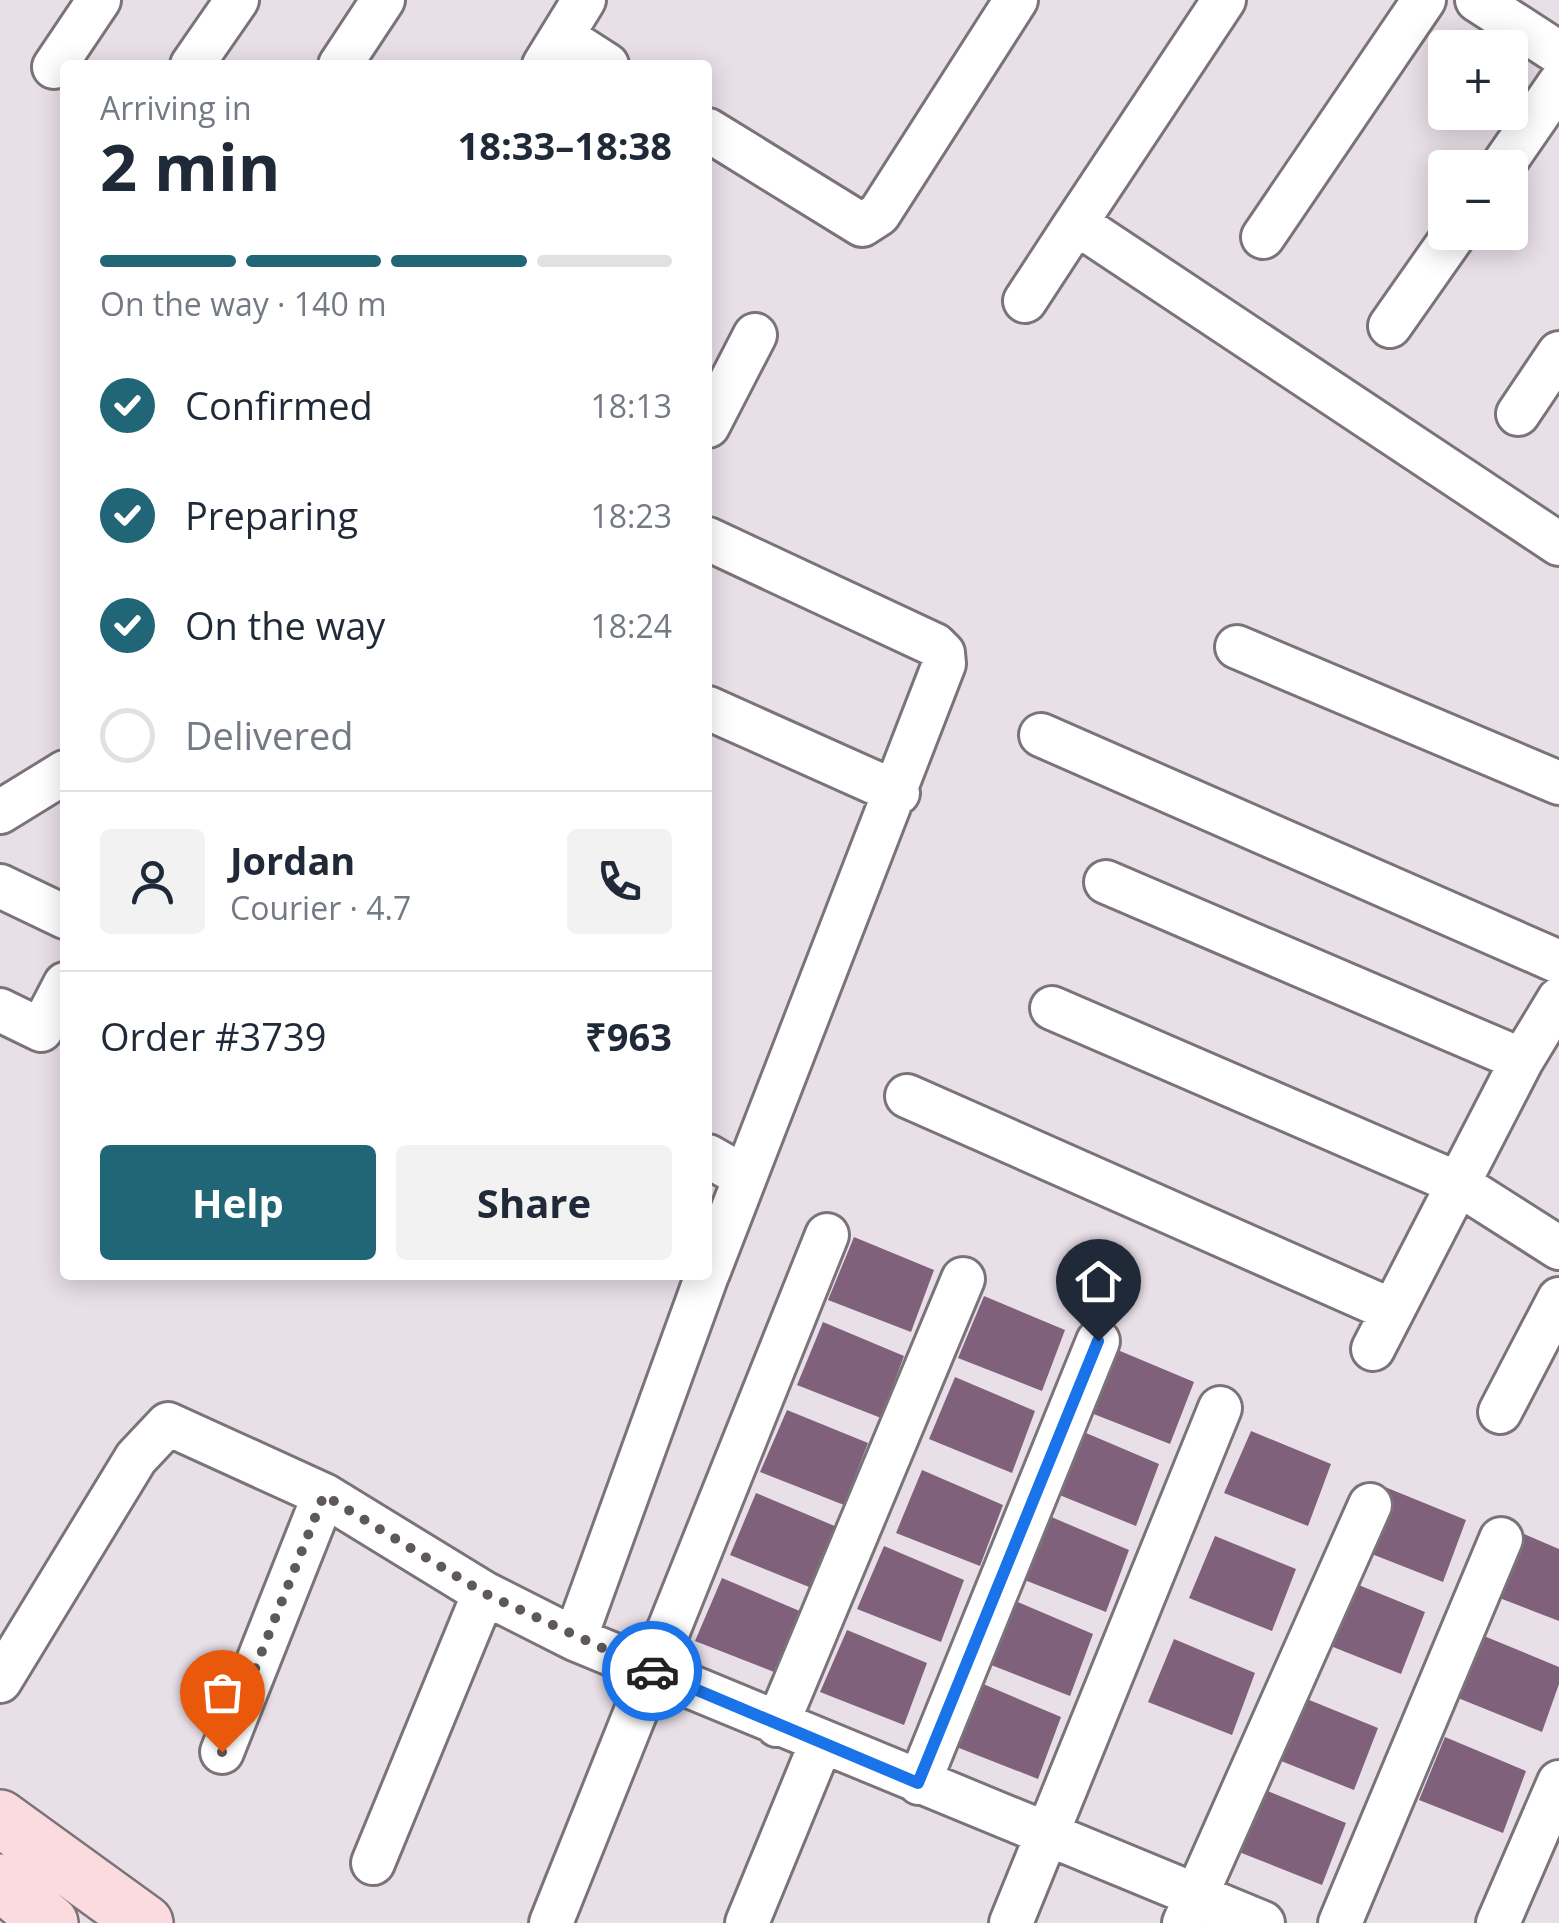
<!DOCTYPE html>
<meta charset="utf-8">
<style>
:root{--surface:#fff;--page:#f2f2f3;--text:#1f2937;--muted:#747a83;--line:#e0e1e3;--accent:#206676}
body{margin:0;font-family:"Open Sans",sans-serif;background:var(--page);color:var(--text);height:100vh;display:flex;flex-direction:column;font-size:38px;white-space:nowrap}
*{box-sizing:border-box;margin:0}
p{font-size:32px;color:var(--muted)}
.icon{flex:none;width:55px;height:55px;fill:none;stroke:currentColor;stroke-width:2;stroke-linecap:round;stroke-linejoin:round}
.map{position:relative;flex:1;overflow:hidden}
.details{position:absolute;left:60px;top:60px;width:652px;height:1220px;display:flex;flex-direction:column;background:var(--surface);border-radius:10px;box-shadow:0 5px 25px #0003}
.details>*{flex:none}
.fabs{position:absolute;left:1428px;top:30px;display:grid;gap:20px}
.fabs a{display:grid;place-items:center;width:100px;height:100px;border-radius:10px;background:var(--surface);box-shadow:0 5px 25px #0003;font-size:50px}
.pin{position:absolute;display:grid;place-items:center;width:85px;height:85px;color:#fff;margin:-102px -42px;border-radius:50% 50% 50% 0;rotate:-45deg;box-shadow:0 0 10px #0007}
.pin .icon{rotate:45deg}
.courier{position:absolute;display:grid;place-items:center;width:100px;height:100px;margin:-50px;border:8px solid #1a73e8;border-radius:50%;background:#fff;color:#222;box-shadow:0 2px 12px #0007}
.head em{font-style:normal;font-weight:700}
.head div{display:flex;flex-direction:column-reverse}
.head{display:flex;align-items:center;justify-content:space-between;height:170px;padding:0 40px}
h1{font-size:65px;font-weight:700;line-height:75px}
.bar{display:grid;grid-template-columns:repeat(4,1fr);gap:15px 10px;align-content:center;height:120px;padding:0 40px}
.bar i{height:12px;border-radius:8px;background:var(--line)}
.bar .selected{background:var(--accent)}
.bar p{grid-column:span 4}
.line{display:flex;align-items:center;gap:25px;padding:0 40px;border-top:2px solid var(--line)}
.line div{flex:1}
.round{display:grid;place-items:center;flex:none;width:105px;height:105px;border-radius:10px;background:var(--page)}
ol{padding:0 40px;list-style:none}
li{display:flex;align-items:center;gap:30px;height:110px}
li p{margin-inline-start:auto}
li .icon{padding:10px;border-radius:50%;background:var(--accent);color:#fff;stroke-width:4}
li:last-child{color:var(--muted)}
li i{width:55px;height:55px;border:5px solid var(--line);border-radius:50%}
.primary-button{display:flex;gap:20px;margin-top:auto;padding:20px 40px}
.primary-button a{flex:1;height:115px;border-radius:10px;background:var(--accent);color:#fff;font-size:40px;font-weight:700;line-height:115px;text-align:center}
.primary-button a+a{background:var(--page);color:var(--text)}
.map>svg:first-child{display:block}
.building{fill:#80617c}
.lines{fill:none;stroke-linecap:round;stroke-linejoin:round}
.street-casing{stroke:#7b737a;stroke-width:48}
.secondary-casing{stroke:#7b737a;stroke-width:60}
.street{stroke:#fff;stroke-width:42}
.secondary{stroke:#fcdbde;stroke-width:55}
.done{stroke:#5e585d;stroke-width:10;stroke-dasharray:0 18}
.route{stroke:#1a73e8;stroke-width:12}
</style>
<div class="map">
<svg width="1559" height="1923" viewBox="0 0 1559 1923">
<rect width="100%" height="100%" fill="#e8dfe7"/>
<!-- building -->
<path class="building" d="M854,1237L934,1270L911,1332L828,1300Z
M984,1296L1065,1330L1042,1391L958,1358Z
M823,1322L904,1356L881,1418L797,1385Z
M1113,1348L1194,1382L1170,1444L1086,1411Z
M955,1377L1035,1411L1012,1473L929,1439Z
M787,1410L868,1443L844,1505L760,1472Z
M1079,1430L1159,1464L1136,1526L1052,1492Z
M1251,1431L1331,1464L1308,1526L1224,1493Z
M922,1470L1003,1505L980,1566L896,1533Z
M1385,1487L1466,1520L1443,1582L1359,1549Z
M756,1493L837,1527L814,1589L730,1555Z
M1049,1516L1129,1550L1106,1612L1022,1579Z
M1524,1534L1559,1549V1621L1497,1597Z
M1215,1536L1296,1569L1272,1631L1189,1598Z
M884,1546L964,1580L941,1642L857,1609Z
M722,1578L802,1612L779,1674L695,1641Z
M1344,1579L1425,1612L1401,1674L1318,1641Z
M1013,1600L1093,1634L1070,1696L986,1663Z
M847,1630L927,1663L904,1725L820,1692Z
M1484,1636L1559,1667V1684L1542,1732L1458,1698Z
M1174,1639L1255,1673L1232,1735L1148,1702Z
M981,1683L1061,1717L1038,1779L954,1746Z
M1297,1695L1378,1728L1354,1790L1271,1757Z
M1445,1737L1526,1771L1503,1833L1419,1800Z
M1265,1790L1346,1823L1322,1885L1239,1852Z"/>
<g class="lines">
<defs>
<path id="street" d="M1224,0L1076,223L1559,544
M1477,0L1559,53
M562,36L607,65
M192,65L237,0
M340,65L383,0
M544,65L584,0
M54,67L99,0
M708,130L862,225L879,214L1016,0
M1501,168L1559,84
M1263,237L1424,0
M1025,301L1076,223
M1390,326L1456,232
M1518,414L1559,353
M708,426L755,335
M708,539L935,645L943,653L944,664L708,1273
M1237,647L1559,783
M708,708L898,793
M1041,735L1559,962
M0,812L65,772
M1106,882L1522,1060
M0,886L65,917
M1052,1008L1457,1183L1559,1248
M0,1010L41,1030L65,984
M907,1096L1391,1310
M708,1156L743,1176
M707,1275L575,1639L1263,1923
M1373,1349L1522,1060L1559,999
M1500,1412L1559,1299
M0,1681L136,1458L168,1424L324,1495L484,1593L575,1639
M777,1725L963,1279
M222,1752L324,1495
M919,1783L1098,1341
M373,1863L484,1593
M551,1923L827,1235
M747,1923L821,1743
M1011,1923L1220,1408
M1184,1923L1370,1505
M1340,1923L1501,1539
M1498,1923L1559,1782"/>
<path id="secondary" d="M0,1818L145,1923
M0,1882L50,1923"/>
</defs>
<!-- street casing -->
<use href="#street" class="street-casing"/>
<!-- secondary casing -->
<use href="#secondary" class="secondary-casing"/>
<!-- street -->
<use href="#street" class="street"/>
<!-- secondary -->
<use href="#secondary" class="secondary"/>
</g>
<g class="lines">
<!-- done -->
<path class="done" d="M222,1752L324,1495L484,1593L652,1671"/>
<!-- route -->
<path class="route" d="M652,1671L918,1783L1098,1341"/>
</g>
</svg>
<div class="fabs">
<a>+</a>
<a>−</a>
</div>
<div class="pin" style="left:222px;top:1752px;background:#ea580c"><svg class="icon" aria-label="bag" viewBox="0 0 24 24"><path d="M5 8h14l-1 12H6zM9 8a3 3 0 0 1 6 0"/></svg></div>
<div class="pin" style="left:1098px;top:1341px;background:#1f2937"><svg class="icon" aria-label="home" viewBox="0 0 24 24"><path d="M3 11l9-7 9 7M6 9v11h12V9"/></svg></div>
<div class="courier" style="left:652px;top:1671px"><svg class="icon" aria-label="car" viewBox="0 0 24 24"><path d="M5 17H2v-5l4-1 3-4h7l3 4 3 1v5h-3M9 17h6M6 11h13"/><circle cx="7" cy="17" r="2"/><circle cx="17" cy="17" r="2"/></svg></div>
<section class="details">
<div class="head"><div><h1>2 min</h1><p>Arriving in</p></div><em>18:33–18:38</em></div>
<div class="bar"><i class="selected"></i><i class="selected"></i><i class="selected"></i><i></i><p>On the way · 140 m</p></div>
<ol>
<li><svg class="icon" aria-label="check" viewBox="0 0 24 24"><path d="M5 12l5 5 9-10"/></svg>Confirmed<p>18:13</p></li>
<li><svg class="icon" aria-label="check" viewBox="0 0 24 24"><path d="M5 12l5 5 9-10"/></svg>Preparing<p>18:23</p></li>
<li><svg class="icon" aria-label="check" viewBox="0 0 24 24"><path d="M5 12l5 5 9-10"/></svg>On the way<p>18:24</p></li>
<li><i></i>Delivered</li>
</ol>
<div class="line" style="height:180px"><a class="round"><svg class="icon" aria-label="person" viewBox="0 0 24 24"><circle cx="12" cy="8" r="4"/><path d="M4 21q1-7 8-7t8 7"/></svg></a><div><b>Jordan</b><p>Courier · 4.7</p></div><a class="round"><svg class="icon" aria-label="phone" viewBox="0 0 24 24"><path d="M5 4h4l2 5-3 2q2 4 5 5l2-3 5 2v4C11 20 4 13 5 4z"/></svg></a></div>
<div class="line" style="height:130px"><div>Order #3739</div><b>₹963</b></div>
<div class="primary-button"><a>Help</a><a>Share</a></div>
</section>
</div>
